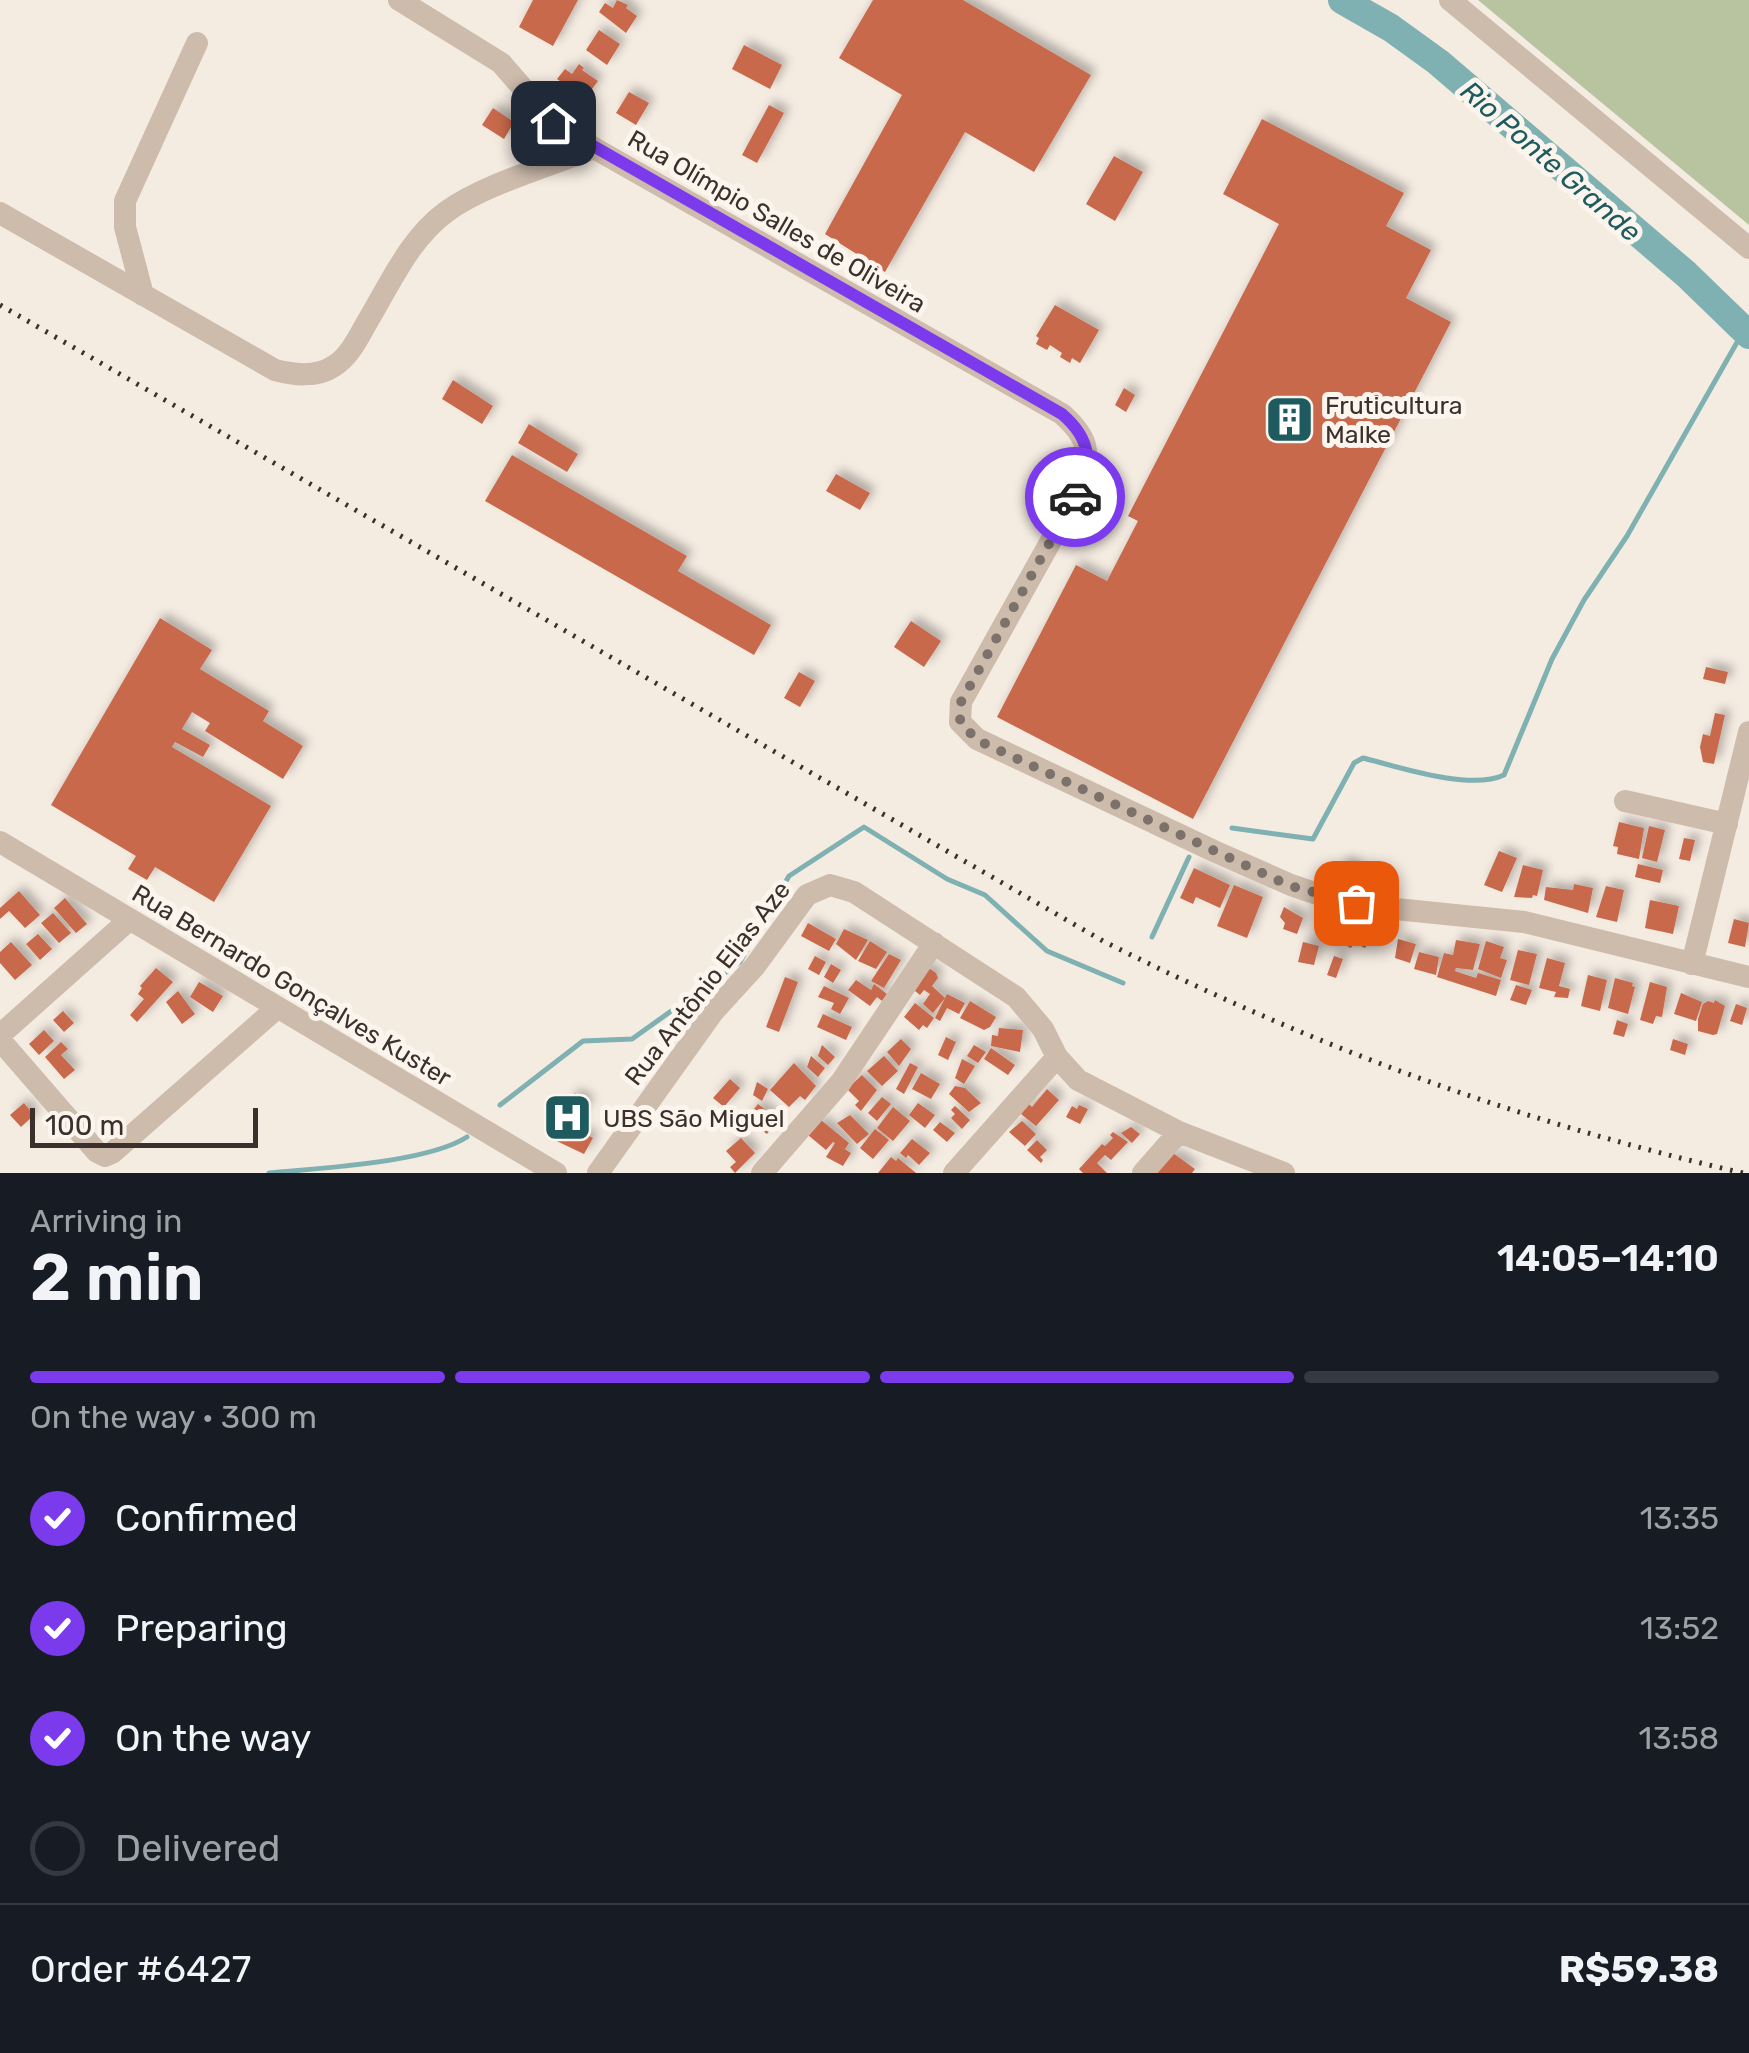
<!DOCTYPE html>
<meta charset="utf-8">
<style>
:root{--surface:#171b24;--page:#20242c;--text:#f1f3f6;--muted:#9ea1a6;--line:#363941;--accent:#7c3aed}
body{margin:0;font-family:Rubik,sans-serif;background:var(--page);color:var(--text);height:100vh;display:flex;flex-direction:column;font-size:38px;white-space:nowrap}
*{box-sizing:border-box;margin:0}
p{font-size:32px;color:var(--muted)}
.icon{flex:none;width:55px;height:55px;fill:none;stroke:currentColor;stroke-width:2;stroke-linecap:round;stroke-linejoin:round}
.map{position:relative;height:1173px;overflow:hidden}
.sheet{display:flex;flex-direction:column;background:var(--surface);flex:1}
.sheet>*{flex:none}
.scale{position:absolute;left:30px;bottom:25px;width:228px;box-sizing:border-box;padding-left:10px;border:5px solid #3b302b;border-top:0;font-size:28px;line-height:35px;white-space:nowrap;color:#3b302b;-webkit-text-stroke:8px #fbf5ee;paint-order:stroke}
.pin{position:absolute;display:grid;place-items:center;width:85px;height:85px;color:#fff;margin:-42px;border-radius:20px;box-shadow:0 5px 15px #0006}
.courier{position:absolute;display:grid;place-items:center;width:100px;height:100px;margin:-50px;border:8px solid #7c3aed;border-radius:50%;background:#fff;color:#222;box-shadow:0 2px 12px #0007}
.headline em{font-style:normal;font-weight:600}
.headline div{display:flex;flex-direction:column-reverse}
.headline{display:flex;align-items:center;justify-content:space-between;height:170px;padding:0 30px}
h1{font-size:65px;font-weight:600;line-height:75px}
.bar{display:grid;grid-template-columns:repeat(4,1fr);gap:15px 10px;align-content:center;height:120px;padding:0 30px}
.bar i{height:12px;border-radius:8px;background:var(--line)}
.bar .on{background:var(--accent)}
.bar p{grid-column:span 4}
.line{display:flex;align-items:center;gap:25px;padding:0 30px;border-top:2px solid var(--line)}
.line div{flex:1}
ol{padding:0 30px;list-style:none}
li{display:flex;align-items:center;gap:30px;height:110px}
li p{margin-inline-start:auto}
li .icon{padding:10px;border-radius:50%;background:var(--accent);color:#fff;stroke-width:4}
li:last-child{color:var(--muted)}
li i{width:55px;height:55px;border:5px solid var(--line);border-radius:50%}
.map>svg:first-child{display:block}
.green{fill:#b8c4a0}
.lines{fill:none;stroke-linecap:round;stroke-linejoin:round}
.stream{stroke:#7fb0b2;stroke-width:5}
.river{stroke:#7fb0b2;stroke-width:28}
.building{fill:#c8694b;filter:url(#shadow)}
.minor{stroke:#cdbbac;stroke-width:22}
.rail{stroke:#3b302b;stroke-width:5;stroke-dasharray:2.5 8;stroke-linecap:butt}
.done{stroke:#7c716b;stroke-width:10;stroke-dasharray:0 18}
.route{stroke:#7c3aed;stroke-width:12}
.labels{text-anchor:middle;stroke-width:10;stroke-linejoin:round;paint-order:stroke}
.street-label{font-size:25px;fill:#3b302b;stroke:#fbf5ee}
.poi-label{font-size:25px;fill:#3b302b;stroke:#fbf5ee;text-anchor:start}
.water-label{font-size:28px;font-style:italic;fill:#1f5a5e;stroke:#fbf5ee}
</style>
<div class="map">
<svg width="1749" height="1173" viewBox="0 0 1749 1173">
<defs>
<filter id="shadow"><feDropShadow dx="5.5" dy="-5.5" stdDeviation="5" flood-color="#0004"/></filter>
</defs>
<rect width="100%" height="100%" fill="#f4ebe1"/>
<!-- green -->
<path class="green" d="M1478,0H1749V225Z"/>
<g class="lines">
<!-- stream -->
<path class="stream" d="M1232,828L1313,839L1354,763L1363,758C1399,767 1470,791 1504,775L1552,659L1584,600L1627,536L1744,330
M1152,937L1189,857
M500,1105L583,1041L632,1039L740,962L789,876L864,827L947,879L985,895L1047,951L1123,983
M269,1173C320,1168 426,1163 467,1137"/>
<!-- river -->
<path class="river" d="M1342,0L1391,28L1438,62L1686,274L1749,335"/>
</g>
<!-- building -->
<path class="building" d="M533,0H578L553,46L519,27Z
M617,0L628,5L626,8L637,16L626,33L599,12L605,3L613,8Z
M873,0H963L1091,75L1034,172L965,132L885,272L825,234L902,95L839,58Z
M599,30L620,44L607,65L586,50Z
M744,45L782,65L770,89L732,69Z
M579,64L584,68L582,70L598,81L586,97L568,82L566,85L557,79L565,69L572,74Z
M629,92L649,103L636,125L616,113Z
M769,105L784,113L757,163L742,155Z
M493,108L514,122L504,139L482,125Z
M1262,119L1404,193L1386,226L1431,250L1406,298L1451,322L1193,819L997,717L1076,565L1107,581L1138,521L1128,516L1279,224L1223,194Z
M1114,156L1143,172L1115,221L1086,204Z
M1055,305L1099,330L1080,363L1072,358L1070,363L1060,357L1062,353L1050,345L1047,350L1036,344L1039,338L1036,336Z
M453,380L493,406L482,424L442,399Z
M1124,388L1135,395L1126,412L1115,405Z
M529,424L578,454L567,472L518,443Z
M512,455L687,556L678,571L771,625L754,655L485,501Z
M836,474L870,493L860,510L826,491Z
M160,618L212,650L200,669L269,711L263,721L303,746L283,779L205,731L210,723L192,712L182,729L210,745L203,757L175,742L172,747L271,806L214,902L155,867L147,880L128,869L136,856L51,805Z
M911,621L941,641L924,667L894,647Z
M1706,667L1728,672L1725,684L1703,679Z
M799,672L815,681L800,707L784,698Z
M1715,713L1725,715L1714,764L1703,762L1700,747L1703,734L1710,736Z
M1619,822L1644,828L1639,859L1617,854L1618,847L1613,846Z
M1649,826L1665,830L1657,862L1642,858Z
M1684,838L1695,840L1690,861L1679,859Z
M1499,851L1517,858L1502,892L1484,885Z
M1342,862L1357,866L1352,884L1337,880Z
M1638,864L1663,870L1660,883L1635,877Z
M1523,865L1543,870L1537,896L1533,895L1532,898L1514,897Z
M1194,868L1230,885L1220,908L1196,897L1193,904L1180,898Z
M1574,884L1593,888L1588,913L1544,900L1546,887L1573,890Z
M1234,885L1263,897L1247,938L1217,926Z
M1606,886L1624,890L1617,922L1596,917Z
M19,891L40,915L25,928L9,911L0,919V908Z
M65,898L87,924L76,933L54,908Z
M1650,900L1679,906L1673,934L1645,928Z
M1284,907L1303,918L1297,934L1283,929L1285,923L1280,917Z
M53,913L71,933L59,943L41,923Z
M1344,917L1376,933L1370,946L1367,945L1365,948L1354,943L1351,948L1333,939Z
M1734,919L1749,923L1745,947L1728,943Z
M808,923L836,939L829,951L801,936Z
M844,929L868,940L856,960L836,944Z
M38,934L52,949L40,960L26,944Z
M1398,939L1416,944L1410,963L1395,958Z
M1456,940L1480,944L1473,970L1456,968L1455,971L1476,978L1478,973L1501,980L1496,996L1437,977L1444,953L1453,955Z
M870,941L887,952L876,969L858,961Z
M1486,941L1504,947L1500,958L1507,960L1501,978L1478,969Z
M11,942L32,965L15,980L0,963V952Z
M1303,942L1319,946L1314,965L1298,962Z
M1518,950L1537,954L1529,985L1510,980Z
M1419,952L1439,957L1436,975L1414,969Z
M889,954L901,960L884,988L871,981Z
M815,956L826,962L819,975L808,969Z
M1334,956L1343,959L1336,978L1327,975Z
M1547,958L1565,963L1559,986L1570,989L1568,998L1554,997L1556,992L1539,988Z
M831,964L841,970L833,983L824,977Z
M926,966L936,973L938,978L932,986L945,998L933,1013L923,1004L930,994L924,990L920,995L910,987Z
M156,968L173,982L137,1022L130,1015L144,999L138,994L142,988L140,986Z
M1588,975L1607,980L1600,1011L1581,1006Z
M785,977L798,982L779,1032L766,1027Z
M1615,978L1633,983L1632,986L1635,987L1628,1014L1608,1008Z
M856,980L871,990L874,984L887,994L882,1001L877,997L870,1006L848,990Z
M199,982L223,996L213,1012L190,997Z
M1650,982L1667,987L1662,1017L1656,1016L1653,1024L1640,1020Z
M1516,985L1532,990L1526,1005L1510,1000Z
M824,986L849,998L840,1014L831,1009L834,1003L818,997Z
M178,991L195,1014L182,1024L166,1002Z
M1681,993L1702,1002L1696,1021L1674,1014Z
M947,994L965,1003L959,1014L947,1008L940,1021L935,1018Z
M1715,1000L1725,1006L1717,1034L1713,1035L1698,1031V1019L1703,1004L1708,1001L1714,1003Z
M970,1001L996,1017L990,1027L984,1030L960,1018Z
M915,1003L934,1018L927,1028L923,1025L919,1030L904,1017Z
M1736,1004L1747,1008L1742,1025L1730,1021Z
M63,1011L74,1023L64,1032L53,1020Z
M823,1014L852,1027L846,1040L817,1027Z
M1617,1020L1628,1024L1624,1037L1613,1034Z
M999,1028L1023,1030L1020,1052L991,1046L992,1035L998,1036Z
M44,1030L54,1041L39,1055L29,1044Z
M946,1037L956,1042L948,1060L938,1055Z
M901,1039L911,1049L899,1066L887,1052Z
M1673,1039L1688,1044L1685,1055L1670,1050Z
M61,1042L68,1049L61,1055L75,1070L64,1079L45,1057Z
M822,1045L835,1057L828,1065L818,1056Z
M974,1045L986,1052L978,1063L967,1056Z
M991,1048L1015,1065L1008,1075L984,1059Z
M811,1056L825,1068L818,1077L807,1067Z
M884,1056L898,1071L882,1086L867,1071Z
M962,1059L975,1066L964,1084L955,1078Z
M794,1063L816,1086L805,1100L800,1096L789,1107L770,1090Z
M910,1063L918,1067L904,1094L896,1089Z
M921,1073L940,1084L931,1099L912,1089Z
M862,1075L877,1090L861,1111L855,1105L859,1101L847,1089Z
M730,1079L740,1088L724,1107L713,1098Z
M757,1082L768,1089L762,1101L753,1095Z
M955,1086L965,1088L981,1103L969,1112L949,1094Z
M1047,1089L1059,1100L1036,1126L1021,1114L1029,1104L1032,1107Z
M575,1093L589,1102L574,1127L593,1138L584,1154L546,1136Z
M882,1097L891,1104L877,1121L868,1113Z
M24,1103L34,1115L21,1127L10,1115Z
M918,1103L935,1115L925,1128L909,1115Z
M758,1104L778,1119L767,1134L746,1119Z
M1079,1105L1088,1109L1080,1124L1066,1117L1072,1106L1077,1109Z
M955,1106L970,1120L962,1129L951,1118L955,1114L951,1110Z
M893,1107L910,1121L893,1141L877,1128Z
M850,1115L869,1134L857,1144L837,1123Z
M821,1120L849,1143L845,1149L833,1142L826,1150L808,1135Z
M1022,1121L1036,1134L1025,1146L1009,1132Z
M940,1122L955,1133L947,1142L933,1130Z
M1131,1127L1140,1134L1132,1143L1121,1133Z
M875,1129L889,1140L873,1159L860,1148Z
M1113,1132L1128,1142L1111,1160L1105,1155L1097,1163L1107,1173H1083L1079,1169L1102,1144L1105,1146L1113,1138L1110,1135Z
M741,1138L755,1153L735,1173L730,1167L736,1162L726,1151Z
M912,1139L930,1153L919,1165L908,1155L906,1158L900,1153Z
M1037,1140L1047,1150L1040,1157L1043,1160L1041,1163L1027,1150Z
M835,1143L851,1153L843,1166L826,1157Z
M1173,1153L1195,1169L1192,1173H1156Z
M891,1157L896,1161L898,1158L916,1173H878Z"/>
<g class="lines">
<!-- minor -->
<path class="minor" d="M399,0L501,63L553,123L594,148L1062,414C1090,439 1090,452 1081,487L961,702L960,722L977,739L1216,852L1291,885L1335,900L1376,907L1524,922L1749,977
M1450,0L1749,248
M0,213L275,370C294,375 316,378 334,366C349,357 358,338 366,324C389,286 409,239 446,212C482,185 550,166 594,148
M143,295L125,227V201L197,43
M1625,801L1727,824
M0,842L556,1173
M1692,964L1749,732
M0,1035L129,920
M0,1040L97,1152L105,1156L112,1153L277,1008
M598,1173L713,1012L755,966L807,895L830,885L854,892L1016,997L1043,1029L1057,1057L1078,1080L1179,1132L1284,1173
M762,1173L841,1082L934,943
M954,1173L1057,1057
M1143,1173L1179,1132"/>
<!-- rail -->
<path class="rail" d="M0,305L1103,941C1312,1046 1515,1121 1743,1173"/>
</g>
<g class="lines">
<!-- done -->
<path class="done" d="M1075,497L961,702L960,722L977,740L1290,886L1356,903"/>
<!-- route -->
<path class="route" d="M553,123L1062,414C1091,439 1094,463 1075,497"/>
</g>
<!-- icons -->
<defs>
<symbol id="building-square" viewBox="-11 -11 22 22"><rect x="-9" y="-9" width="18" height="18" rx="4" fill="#1f5a5e" stroke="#fbf5ee"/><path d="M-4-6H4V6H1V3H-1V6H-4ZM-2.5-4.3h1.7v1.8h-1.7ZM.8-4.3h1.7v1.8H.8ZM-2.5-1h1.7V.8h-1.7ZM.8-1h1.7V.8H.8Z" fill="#fff"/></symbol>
<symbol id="hospital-square" viewBox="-11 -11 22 22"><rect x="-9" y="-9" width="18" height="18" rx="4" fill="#1f5a5e" stroke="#fbf5ee"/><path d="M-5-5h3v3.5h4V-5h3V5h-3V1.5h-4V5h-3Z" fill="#fff"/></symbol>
</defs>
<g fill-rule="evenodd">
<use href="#building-square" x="1262" y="392" width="55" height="55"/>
<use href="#hospital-square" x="540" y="1090" width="55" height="55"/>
</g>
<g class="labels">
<!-- street labels -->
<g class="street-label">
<text transform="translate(777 221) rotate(30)" y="9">Rua Olímpio Salles de Oliveira</text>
<text transform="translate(707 983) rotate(-52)" y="9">Rua Antônio Elias Aze</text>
<text transform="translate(292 985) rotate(31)" y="9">Rua Bernardo Gonçalves Kuster</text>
</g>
<!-- poi labels -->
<g class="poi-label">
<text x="1325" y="414">Fruticultura<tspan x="1325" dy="29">Malke</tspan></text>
<text x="603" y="1127">UBS São Miguel</text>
</g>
<!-- water labels -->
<g class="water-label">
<text transform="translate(1551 161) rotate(41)" y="10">Rio Ponte Grande</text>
</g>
</g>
</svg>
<div class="scale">100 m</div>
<div class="pin" style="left:1356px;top:903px;background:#ea580c"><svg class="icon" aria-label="bag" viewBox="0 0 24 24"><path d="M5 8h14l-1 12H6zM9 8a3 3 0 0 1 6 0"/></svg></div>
<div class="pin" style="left:553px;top:123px;background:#1f2937"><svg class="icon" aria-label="home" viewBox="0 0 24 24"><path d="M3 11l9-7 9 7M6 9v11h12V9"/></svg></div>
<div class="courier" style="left:1075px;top:497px"><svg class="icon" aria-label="car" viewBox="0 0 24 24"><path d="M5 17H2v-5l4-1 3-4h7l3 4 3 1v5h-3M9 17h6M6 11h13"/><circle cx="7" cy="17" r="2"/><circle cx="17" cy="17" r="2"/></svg></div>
</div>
<section class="sheet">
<div class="headline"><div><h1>2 min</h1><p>Arriving in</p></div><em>14:05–14:10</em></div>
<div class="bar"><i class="on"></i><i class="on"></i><i class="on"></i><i></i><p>On the way · 300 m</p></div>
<ol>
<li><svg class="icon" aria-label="check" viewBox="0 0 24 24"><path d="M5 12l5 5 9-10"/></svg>Confirmed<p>13:35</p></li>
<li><svg class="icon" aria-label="check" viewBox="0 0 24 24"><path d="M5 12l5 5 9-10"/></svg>Preparing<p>13:52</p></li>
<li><svg class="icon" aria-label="check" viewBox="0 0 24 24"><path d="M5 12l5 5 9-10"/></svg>On the way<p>13:58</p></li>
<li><i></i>Delivered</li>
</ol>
<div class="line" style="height:130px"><div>Order #6427</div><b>R$59.38</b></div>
</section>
